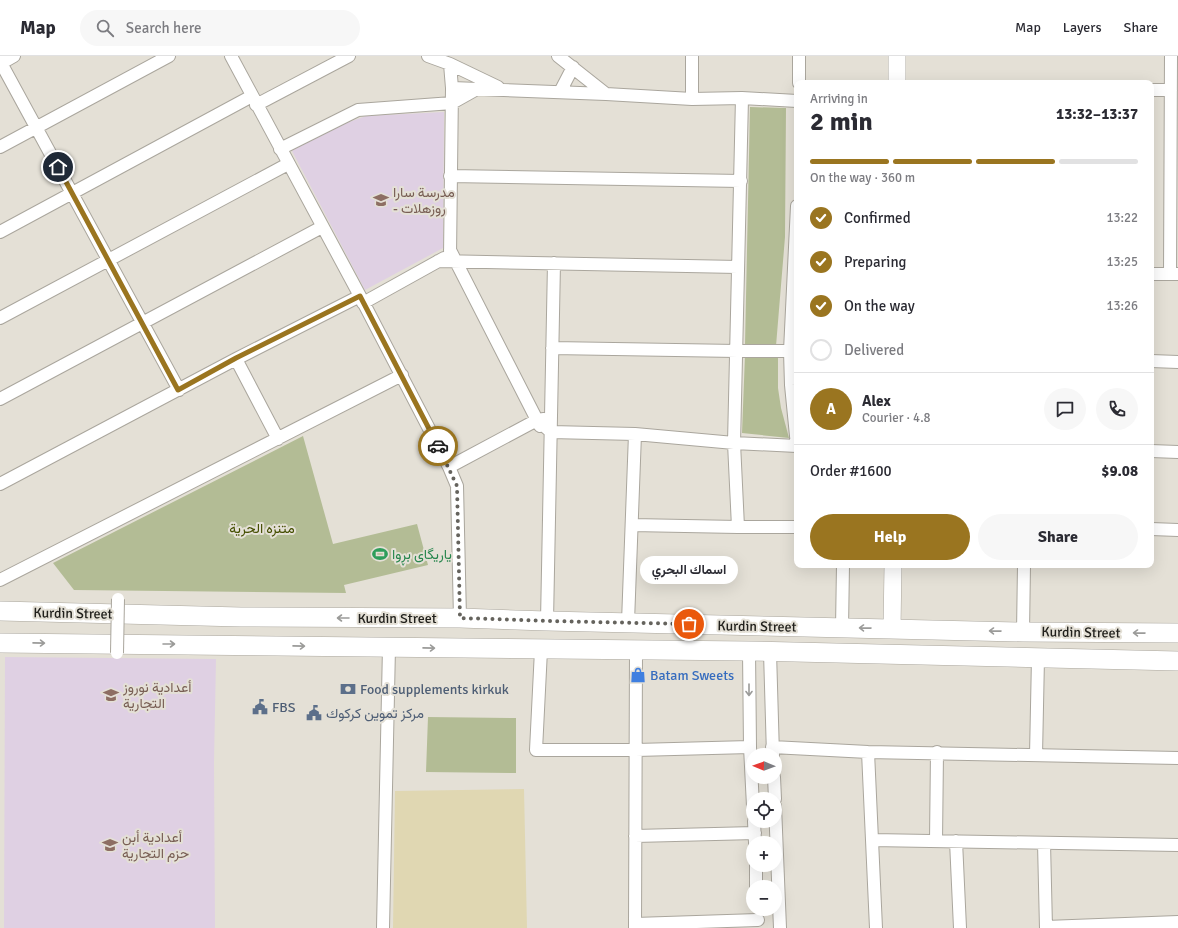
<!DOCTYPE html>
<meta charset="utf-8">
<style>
:root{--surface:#fff;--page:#f7f7f7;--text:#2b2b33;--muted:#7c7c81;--line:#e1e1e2;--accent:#9a7520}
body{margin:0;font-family:Signika,Vazirmatn,sans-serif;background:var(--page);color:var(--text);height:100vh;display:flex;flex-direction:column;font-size:15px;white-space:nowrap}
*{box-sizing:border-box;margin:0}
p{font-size:13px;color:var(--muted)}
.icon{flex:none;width:22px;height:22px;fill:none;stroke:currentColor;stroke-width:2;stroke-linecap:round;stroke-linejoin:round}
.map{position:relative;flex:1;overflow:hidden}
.side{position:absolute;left:794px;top:24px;width:360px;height:488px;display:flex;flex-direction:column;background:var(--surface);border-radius:8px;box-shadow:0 4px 16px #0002}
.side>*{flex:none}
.needle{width:26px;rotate:271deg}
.fabs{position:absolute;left:746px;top:692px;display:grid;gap:8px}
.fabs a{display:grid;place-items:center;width:36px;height:36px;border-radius:50%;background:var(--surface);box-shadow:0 4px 16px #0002;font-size:20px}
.pin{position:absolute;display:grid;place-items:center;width:34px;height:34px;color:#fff;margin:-17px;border:2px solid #fff;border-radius:50%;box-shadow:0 1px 4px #0007}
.courier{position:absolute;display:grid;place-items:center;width:40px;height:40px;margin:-20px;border:3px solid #9a7520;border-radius:50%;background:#fff;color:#222;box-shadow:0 1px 5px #0007}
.bubble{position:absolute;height:28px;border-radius:14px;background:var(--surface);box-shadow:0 4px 16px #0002;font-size:13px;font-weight:700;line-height:28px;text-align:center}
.headline em{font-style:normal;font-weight:700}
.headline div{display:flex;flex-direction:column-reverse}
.headline{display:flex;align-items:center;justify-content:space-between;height:68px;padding:0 16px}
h1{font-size:26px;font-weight:700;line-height:30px}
.bar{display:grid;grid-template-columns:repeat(4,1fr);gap:6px 4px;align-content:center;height:48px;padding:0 16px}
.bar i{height:5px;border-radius:3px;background:var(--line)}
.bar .selected{background:var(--accent)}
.bar p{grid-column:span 4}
.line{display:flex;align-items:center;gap:10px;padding:0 16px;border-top:1px solid var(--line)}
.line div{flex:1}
.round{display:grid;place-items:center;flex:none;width:42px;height:42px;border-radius:21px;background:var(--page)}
ol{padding:0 16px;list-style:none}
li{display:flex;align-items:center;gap:12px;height:44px}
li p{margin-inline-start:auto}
li .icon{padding:4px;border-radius:50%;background:var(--accent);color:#fff;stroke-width:4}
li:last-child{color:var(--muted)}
li i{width:22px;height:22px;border:2px solid var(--line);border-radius:50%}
.action{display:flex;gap:8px;margin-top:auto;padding:8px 16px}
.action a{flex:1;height:46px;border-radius:24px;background:var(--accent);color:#fff;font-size:16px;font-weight:700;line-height:46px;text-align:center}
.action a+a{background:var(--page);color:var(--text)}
header{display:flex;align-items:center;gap:24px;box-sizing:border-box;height:56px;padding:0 20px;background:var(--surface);border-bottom:1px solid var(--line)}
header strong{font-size:19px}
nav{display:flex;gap:22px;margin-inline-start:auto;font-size:14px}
.search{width:280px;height:36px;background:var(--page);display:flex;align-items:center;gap:10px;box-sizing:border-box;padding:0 14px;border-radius:22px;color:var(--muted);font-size:15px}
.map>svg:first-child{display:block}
.education{fill:#dfd0e3}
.green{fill:#b3bc95}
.sand{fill:#e0d7b2}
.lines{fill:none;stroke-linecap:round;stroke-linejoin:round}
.street-casing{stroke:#aaa69d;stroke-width:14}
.secondary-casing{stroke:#aaa69d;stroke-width:18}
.primary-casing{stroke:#aaa69d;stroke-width:20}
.street{stroke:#fff;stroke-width:12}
.secondary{stroke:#fff;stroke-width:17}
.primary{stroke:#fff;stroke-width:19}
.street-bridge-casing{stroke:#aaa69d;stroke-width:14;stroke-linecap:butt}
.street-bridge{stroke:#fff;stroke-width:12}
.oneway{stroke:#9b9b99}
.done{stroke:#65635d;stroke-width:4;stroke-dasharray:0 7.2}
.route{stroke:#9a7520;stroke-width:5}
.labels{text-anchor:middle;stroke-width:4;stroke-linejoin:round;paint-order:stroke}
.education-label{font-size:14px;fill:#785e54;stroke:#e4e0d6;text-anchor:start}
.park-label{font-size:14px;fill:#444e00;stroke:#e4e0d6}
.leisure-label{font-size:14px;fill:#27864d;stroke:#e4e0d6;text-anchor:start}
.street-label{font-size:14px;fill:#21201c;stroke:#e4e0d6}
.shop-label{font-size:14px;fill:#366cbe;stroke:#e4e0d6;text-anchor:start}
.service-label{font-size:14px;fill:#4e5e75;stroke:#e4e0d6;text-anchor:start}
</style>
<header>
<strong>Map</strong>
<div class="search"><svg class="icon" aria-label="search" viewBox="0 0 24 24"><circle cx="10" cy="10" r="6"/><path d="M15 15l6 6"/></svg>Search here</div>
<nav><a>Map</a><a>Layers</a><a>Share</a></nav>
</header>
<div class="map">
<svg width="1178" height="872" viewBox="0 0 1178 872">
<rect width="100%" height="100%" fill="#e4e0d6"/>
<!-- education -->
<path class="education" d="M444,56L443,192L365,234L292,95L321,76L366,60Z
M5,601L216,603L214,706L215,872H4Z"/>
<!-- green -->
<path class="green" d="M750,51L786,52L785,181L776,290L745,289Z
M745,299L778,300V332L781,352L789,382L742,377Z
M303,380L333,488L417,468L428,509L344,529L346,537L74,534L53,507Z
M428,661L516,662V717L426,716Z"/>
<!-- sand -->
<path class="sand" d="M524,733L527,872H393L395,735Z"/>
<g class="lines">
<defs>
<path id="street" d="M231,0L360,240L449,411L457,430L460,562
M428,0L450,8L498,31
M558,0L606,38
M0,5L179,334
M0,8L14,0
M450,8L452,32L450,200
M799,27V0
M452,32L606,38L692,43L742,42L797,45
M1151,34H1171
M560,36L573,11
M692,43V0
M256,49L349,0
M0,91L169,0
M280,93L358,54L452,47L477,33
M450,120L741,125
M0,176L252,40
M450,194L540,370
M438,205L738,211
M1151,218H1178
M1170,218L1171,0
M363,247L444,202
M0,262L288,108
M552,292L737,295H790
M236,303L278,383
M1151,305L1178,306
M0,343L322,171
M537,364L551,376L635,378L734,387L797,390L791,329L790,295L797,150
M1151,395L1178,396
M449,411L537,364L544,363
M0,428L236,303L360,240
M632,469L738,471H797
M738,471L734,387L742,42
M1151,473L1178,474
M0,524L402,319
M547,565L554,207
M628,566L635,378
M842,572L843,509
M1023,576L1024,509
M541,594L536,694H636L750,691
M749,595L750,691L753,750
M770,596L773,699
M772,691L868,696L1178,702
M868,696L876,872
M1036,699L1038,602
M774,721L775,743
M775,750L780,872
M754,765L755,787
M635,780L755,777
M872,784L1178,789
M936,785L937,696
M956,785L960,872
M1044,787L1046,872
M756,809V831
M635,868L758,864
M1046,871L1178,866
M383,872L389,591
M635,872L636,595"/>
<path id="secondary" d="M897,27V0
M892,573L893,509"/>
<path id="primary" d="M0,555L241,561L460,562L547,565L1023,576L1178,577
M0,587L749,595L1178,605"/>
</defs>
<!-- street casing -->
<use href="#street" class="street-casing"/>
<!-- secondary casing -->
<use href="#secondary" class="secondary-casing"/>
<!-- primary casing -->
<use href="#primary" class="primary-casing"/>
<!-- street -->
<use href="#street" class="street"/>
<!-- secondary -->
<use href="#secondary" class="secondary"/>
<!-- primary -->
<use href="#primary" class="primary"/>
<defs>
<path id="street-bridge" d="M117,597L118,543"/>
</defs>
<!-- street-bridge casing -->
<use href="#street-bridge" class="street-bridge-casing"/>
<!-- street-bridge -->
<use href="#street-bridge" class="street-bridge"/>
</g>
<!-- one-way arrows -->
<defs><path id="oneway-shaft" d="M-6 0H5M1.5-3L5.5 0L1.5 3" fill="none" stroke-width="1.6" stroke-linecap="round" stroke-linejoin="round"/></defs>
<g class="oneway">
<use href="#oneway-shaft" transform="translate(343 562) rotate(-180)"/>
<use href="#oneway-shaft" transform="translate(865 572) rotate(-179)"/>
<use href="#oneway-shaft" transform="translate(995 575) rotate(-179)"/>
<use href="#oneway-shaft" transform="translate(1139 577) rotate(-179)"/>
<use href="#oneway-shaft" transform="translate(39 587) rotate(1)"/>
<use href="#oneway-shaft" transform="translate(169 588)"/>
<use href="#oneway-shaft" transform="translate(299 590) rotate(1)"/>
<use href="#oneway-shaft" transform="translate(429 592) rotate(1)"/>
<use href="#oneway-shaft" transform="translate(749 634) rotate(90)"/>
</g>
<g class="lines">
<!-- done -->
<path class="done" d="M438,390L457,430L460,562L547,565L689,568"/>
<!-- route -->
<path class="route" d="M58,111L178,334L236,302L360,240L438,390"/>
</g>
<!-- icons -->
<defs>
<symbol id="school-bare" viewBox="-9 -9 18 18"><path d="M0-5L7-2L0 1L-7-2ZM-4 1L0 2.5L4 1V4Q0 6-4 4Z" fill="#8d6e63" stroke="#e4e0d6" stroke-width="2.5" paint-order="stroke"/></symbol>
<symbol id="stadium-bare" viewBox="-9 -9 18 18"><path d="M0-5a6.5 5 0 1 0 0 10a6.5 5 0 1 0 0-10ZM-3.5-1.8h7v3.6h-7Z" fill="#2e9e5b" stroke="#e4e0d6" stroke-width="2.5" paint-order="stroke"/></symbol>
<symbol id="shop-bare" viewBox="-9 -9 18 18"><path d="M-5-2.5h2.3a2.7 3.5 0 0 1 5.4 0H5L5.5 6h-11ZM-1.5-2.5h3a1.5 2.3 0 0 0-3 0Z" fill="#3f7fe0" stroke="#e4e0d6" stroke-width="2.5" paint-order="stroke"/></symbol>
<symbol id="bank-bare" viewBox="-9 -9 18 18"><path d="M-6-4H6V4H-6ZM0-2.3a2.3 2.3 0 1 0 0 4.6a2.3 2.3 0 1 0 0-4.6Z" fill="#5c6f8a" stroke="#e4e0d6" stroke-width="2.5" paint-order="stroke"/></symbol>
<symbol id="civic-bare" viewBox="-9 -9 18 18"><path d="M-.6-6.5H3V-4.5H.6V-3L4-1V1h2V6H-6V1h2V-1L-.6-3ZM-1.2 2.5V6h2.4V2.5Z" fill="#5c6f8a" stroke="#e4e0d6" stroke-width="2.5" paint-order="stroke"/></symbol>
</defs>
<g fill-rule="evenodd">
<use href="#school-bare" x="370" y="133" width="22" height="22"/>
<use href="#stadium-bare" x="369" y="487" width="22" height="22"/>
<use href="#shop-bare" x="627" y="608" width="22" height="22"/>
<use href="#bank-bare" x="337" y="622" width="22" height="22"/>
<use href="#school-bare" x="100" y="628" width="22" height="22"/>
<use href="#civic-bare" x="249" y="640" width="22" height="22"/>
<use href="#civic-bare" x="303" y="646" width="22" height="22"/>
<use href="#school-bare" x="99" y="778" width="22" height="22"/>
</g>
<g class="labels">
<!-- education labels -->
<g class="education-label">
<text x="393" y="141">مدرسة سارا<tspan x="393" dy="16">- روزهلات</tspan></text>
<text x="123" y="636">أعدادية نوروز<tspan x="123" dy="16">التجارية</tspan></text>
<text x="122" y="786">أعدادية أبن<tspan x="122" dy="16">حزم التجارية</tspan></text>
</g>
<!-- park labels -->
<g class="park-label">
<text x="262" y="477">متنزه الحرية</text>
</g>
<!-- leisure labels -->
<g class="leisure-label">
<text x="392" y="503">یاریگای بڕوا</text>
</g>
<!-- street labels -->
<g class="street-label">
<text transform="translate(73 557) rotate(1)" y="5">Kurdin Street</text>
<text x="397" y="567">Kurdin Street</text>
<text transform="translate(757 570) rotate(1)" y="5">Kurdin Street</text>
<text transform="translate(1081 576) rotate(1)" y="5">Kurdin Street</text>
</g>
<!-- shop labels -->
<g class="shop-label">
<text x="650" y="624">Batam Sweets</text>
</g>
<!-- service labels -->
<g class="service-label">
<text x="360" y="638">Food supplements kirkuk</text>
<text x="272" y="656">FBS</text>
<text x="326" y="662">مركز تموين كركوك</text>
</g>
</g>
</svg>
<div class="fabs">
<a><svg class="needle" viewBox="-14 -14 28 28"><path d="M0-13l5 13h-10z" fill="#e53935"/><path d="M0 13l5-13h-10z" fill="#7c7c81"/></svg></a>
<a><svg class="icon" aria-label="locate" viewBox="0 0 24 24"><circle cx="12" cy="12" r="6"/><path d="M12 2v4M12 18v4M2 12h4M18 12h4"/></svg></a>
<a>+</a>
<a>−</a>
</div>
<div class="pin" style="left:689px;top:568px;background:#ea580c"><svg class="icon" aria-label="bag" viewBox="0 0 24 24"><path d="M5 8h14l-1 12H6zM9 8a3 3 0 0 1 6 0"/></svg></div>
<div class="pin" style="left:58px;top:111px;background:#1f2937"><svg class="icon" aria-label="home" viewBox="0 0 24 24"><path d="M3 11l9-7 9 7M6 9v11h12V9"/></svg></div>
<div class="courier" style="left:438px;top:390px"><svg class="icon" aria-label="car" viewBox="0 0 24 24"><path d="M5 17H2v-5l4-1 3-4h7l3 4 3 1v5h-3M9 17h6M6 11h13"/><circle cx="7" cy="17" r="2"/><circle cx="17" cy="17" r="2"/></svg></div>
<div class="bubble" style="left:640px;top:500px;width:98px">اسماك البحري</div>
<section class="side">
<div class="headline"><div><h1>2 min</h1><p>Arriving in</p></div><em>13:32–13:37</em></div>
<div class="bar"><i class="selected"></i><i class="selected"></i><i class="selected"></i><i></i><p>On the way · 360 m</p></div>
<ol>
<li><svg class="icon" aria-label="check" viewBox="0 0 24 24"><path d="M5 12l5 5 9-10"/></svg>Confirmed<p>13:22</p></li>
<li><svg class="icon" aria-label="check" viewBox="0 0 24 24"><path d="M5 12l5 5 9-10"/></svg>Preparing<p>13:25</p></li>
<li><svg class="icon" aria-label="check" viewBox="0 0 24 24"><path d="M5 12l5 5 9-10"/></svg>On the way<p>13:26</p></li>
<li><i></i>Delivered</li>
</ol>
<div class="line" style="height:72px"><b class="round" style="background:var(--accent);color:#fff">A</b><div><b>Alex</b><p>Courier · 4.8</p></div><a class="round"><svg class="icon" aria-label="chat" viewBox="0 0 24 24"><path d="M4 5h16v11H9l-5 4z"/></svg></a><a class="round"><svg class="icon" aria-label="phone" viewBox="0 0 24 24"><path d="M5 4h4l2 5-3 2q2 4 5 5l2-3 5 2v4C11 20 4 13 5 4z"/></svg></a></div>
<div class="line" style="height:52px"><div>Order #1600</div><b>$9.08</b></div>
<div class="action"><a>Help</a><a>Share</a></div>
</section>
</div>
